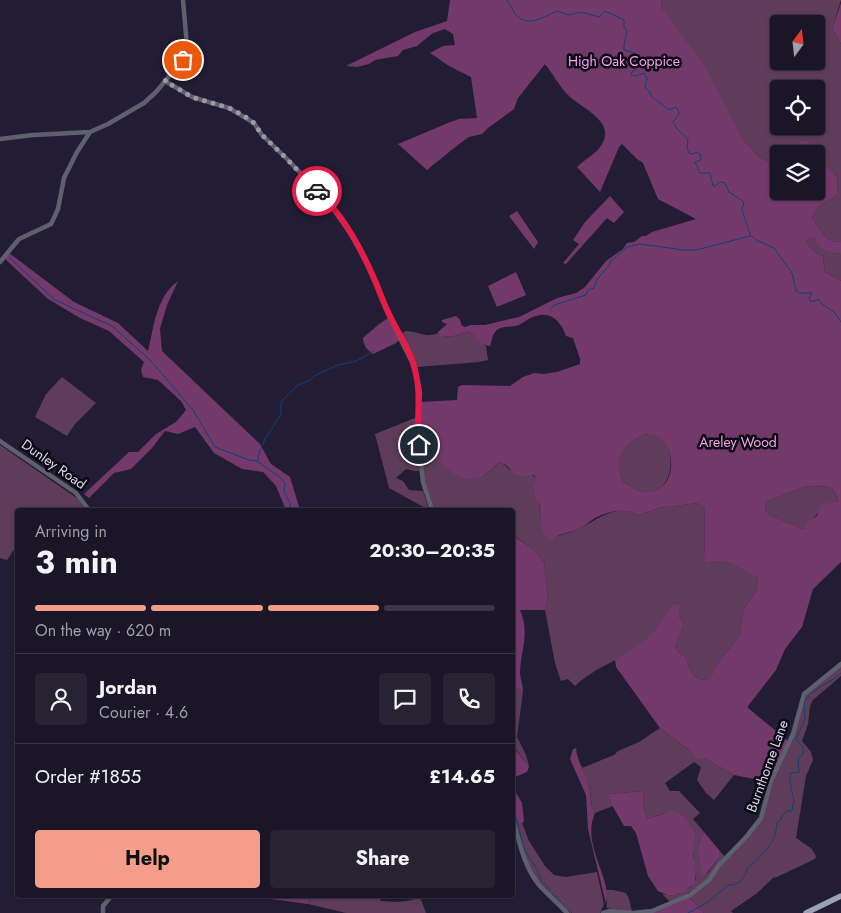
<!DOCTYPE html>
<meta charset="utf-8">
<style>
:root{--surface:#1a1627;--page:#272333;--text:#f1f3f6;--muted:#9f9fa7;--line:#383544;--accent:#f49d8b}
body{margin:0;font-family:Jost,sans-serif;background:var(--page);color:var(--text);height:100vh;display:flex;flex-direction:column;font-size:19px;white-space:nowrap}
*{box-sizing:border-box;margin:0}
p{font-size:16px;color:var(--muted)}
.icon{flex:none;width:28px;height:28px;fill:none;stroke:currentColor;stroke-width:2;stroke-linecap:round;stroke-linejoin:round}
.map{position:relative;flex:1;overflow:hidden}
.panel{position:absolute;left:15px;top:508px;width:500px;height:390px;display:flex;flex-direction:column;background:var(--surface);border-radius:5px;box-shadow:0 1px 4px #0004,0 0 0 1px var(--line)}
.panel>*{flex:none}
.needle{width:32px;rotate:15deg}
.fabs{position:absolute;left:770px;top:15px;display:grid;gap:10px}
.fabs a{display:grid;place-items:center;width:55px;height:55px;border-radius:5px;background:var(--surface);box-shadow:0 1px 4px #0004,0 0 0 1px var(--line);font-size:25px}
.pin{position:absolute;display:grid;place-items:center;width:42px;height:42px;color:#fff;margin:-21px;border:2px solid #fff;border-radius:50%;box-shadow:0 1px 5px #0007}
.courier{position:absolute;display:grid;place-items:center;width:50px;height:50px;margin:-25px;border:4px solid #e11d48;border-radius:50%;background:#fff;color:#222;box-shadow:0 1px 6px #0007}
.overview em{font-style:normal;font-weight:700}
.overview div{display:flex;flex-direction:column-reverse}
.overview{display:flex;align-items:center;justify-content:space-between;height:85px;padding:0 20px}
h1{font-size:32px;font-weight:700;line-height:38px}
.bar{display:grid;grid-template-columns:repeat(4,1fr);gap:8px 5px;align-content:center;height:60px;padding:0 20px}
.bar i{height:6px;border-radius:4px;background:var(--line)}
.bar .current{background:var(--accent)}
.bar p{grid-column:span 4}
.line{display:flex;align-items:center;gap:12px;padding:0 20px;border-top:1px solid var(--line)}
.line div{flex:1}
.round{display:grid;place-items:center;flex:none;width:52px;height:52px;border-radius:5px;background:var(--page)}
.cta{display:flex;gap:10px;margin-top:auto;padding:10px 20px}
.cta a{flex:1;height:58px;border-radius:5px;background:var(--accent);color:#111;font-size:20px;font-weight:700;line-height:58px;text-align:center}
.cta a+a{background:var(--page);color:var(--text)}
.map>svg:first-child{display:block}
.green{fill:#5f3c59;fill-rule:evenodd}
.forest{fill:#73396b;fill-rule:evenodd}
.lines{fill:none;stroke-linecap:round;stroke-linejoin:round}
.stream{stroke:#0d4177;stroke-width:1}
.minor{stroke:#5e616d;stroke-width:4.5}
.major{stroke:#9aa1b9;stroke-width:5.5}
.done{stroke:#9b98aa;stroke-width:5;stroke-dasharray:0 9}
.route{stroke:#e11d48;stroke-width:6}
.labels{text-anchor:middle;stroke-width:5;stroke-linejoin:round;paint-order:stroke}
.park-label{font-size:14px;fill:#faa3eb;stroke:#0b0913}
.street-label{font-size:14px;fill:#dcdae9;stroke:#0b0913}
</style>
<div class="map">
<svg width="841" height="913" viewBox="0 0 841 913">
<rect width="100%" height="100%" fill="#221d34"/>
<!-- green -->
<path class="green" d="M662,0H841L832,28L841,44V241C827,245 819,228 812,218L818,207L838,195L837,177L807,141L787,147L771,163L758,156L742,138L661,7ZM779,24H816V61H779ZM779,89H816V126H779Z
M809,237H814C820,247 829,253 841,254V281L825,272L823,256L816,253L806,243Z
M406,331C418,331 426,339 438,333L441,337L454,336L468,331L486,346L488,360L479,362L417,367L401,334Z
M62,377L96,403L75,424L67,436L35,417L46,394Z
M415,418L420,471H415L406,469L396,478L403,481L409,490L423,491L429,510L389,488L375,434Z
M644,434C647,435 652,434 656,436C681,445 673,502 640,491C633,489 628,485 622,481C616,456 621,447 644,434Z
M420,444L433,446L485,475L500,462C505,464 508,470 513,471C521,474 530,472 536,478L535,499L539,502L541,521L555,537C563,534 573,532 581,528C602,516 616,504 640,515L659,508L697,503L705,508L704,561L707,563L728,562L757,576L758,582L756,592L743,610L740,635L718,663L712,678C695,684 689,670 686,657L679,653L675,647L684,624L679,616V604L673,603C666,616 659,631 647,641C625,658 596,666 575,686L568,679L561,681L555,663L545,610L548,597L544,562L532,548L513,535L512,510H433L424,483Z
M0,445L78,499L85,510H18L17,545L7,560L0,558Z
M807,486C823,489 832,480 838,501C836,502 833,502 830,503C826,504 807,525 803,529L770,515L765,510L766,502Z
M841,666V676L813,700L810,706L808,724L802,741L811,752L813,760L806,776L796,838L812,849L816,856L815,859L777,877L773,878L756,894L731,911L733,913H704L689,897L709,881L719,867L755,829L761,820L775,775L793,739L804,699L807,693Z
M512,688L523,691L517,737L526,755L529,766L513,746Z
M660,728L689,750L697,758H704L734,775L714,800L706,793L697,780L701,767L694,762L665,783L670,791H679L700,813L693,819L704,832C694,845 701,861 707,874L719,858V850L725,857C707,882 699,889 670,902L662,894L673,896L679,894L691,887L696,879L690,826L665,813L647,819L643,803L644,791L608,794L613,806L595,813L592,810L590,788L582,768L614,755L618,751L639,742Z
M516,823H522L529,841L545,866L554,875L566,877L597,872L604,904L600,913H570L544,888L536,878L524,856Z
M606,890H613L626,893L629,899L632,912L607,908Z
M310,895H378L381,901C394,902 407,903 420,897L426,913H346L308,904Z"/>
<!-- forest -->
<path class="forest" d="M450,0H662L661,7L704,65L742,138L758,156L771,163L779,155V191H816V154H780L787,147L807,140L837,177L838,195L818,207L812,218C819,228 827,245 841,241V254C827,253 820,249 814,237H809L806,243L816,253L823,256L825,272L841,281V562L813,589L802,627L785,649L776,670L748,706V708L788,741L769,782L734,775L704,758L697,759L689,750L660,728L616,667L615,659C647,643 656,634 673,603L679,604V616L684,624L675,647L679,653L686,657C689,670 695,684 711,678L718,663L740,635L743,610L756,592L758,582L757,577L728,562L707,563L704,561L705,508L697,503L659,508L640,515C625,508 610,510 595,518C590,521 585,526 579,529C570,533 558,533 551,541C538,533 542,514 539,502L535,499L534,488L536,478L534,475C507,479 517,469 500,462C494,466 490,472 484,475C470,484 455,477 445,466C440,460 434,454 433,446L419,444L418,430L420,402L457,400L458,387L462,385L510,386L523,377L534,373L543,374L557,372L580,364V359L573,338L566,336C561,322 552,311 536,316C530,317 525,322 519,325C511,328 502,325 496,331C492,335 492,341 490,346C478,345 476,336 468,331L454,336L440,337L438,332L447,324L442,322V320L456,316L460,320L462,326L465,327L471,325H485L519,317L557,298L576,293L585,287L606,261L623,249L627,243L634,242L642,236H646L652,232L696,219L658,199L643,163L637,159L622,144L619,147L600,192L577,167C586,158 599,153 604,140C612,119 578,106 568,95C559,86 553,74 545,64L518,98L514,109L488,128L482,134L469,137L459,144L427,170L398,144L448,123L459,119L477,118L471,77L449,66L430,53L443,46L455,45L453,34L445,29L433,33L417,46L403,50L398,56L375,60L369,64L357,67L346,66L415,32L447,21ZM644,434C651,435 657,435 662,440C677,454 674,488 651,492C641,494 631,487 622,481C616,456 621,447 644,434ZM807,486C822,489 833,480 838,501L824,504L821,506L817,516L810,520L803,529L770,515L765,510L766,502Z
M841,3V44L832,28Z
M610,196L624,212L614,223L607,218L566,264L563,263L579,244L573,240L585,222Z
M517,211L538,242L534,249L509,216Z
M9,253L74,302L118,323L148,351C154,327 156,297 178,281L167,305L160,329L162,351L260,444L271,464L290,477L300,510H286L276,486L263,472L242,469L214,453L195,427L178,434L165,431L152,448L131,469L114,473L89,498L84,494L129,452H138L156,434L176,422L186,410L181,401L158,380L143,377L141,370L144,362L109,331L80,318L48,299L5,259Z
M516,272L526,295L497,307L488,286Z
M389,318L400,339L396,343L373,354C367,350 363,345 363,338C371,331 379,323 389,318Z
M512,535L532,548L544,562L548,597L545,610H520C530,632 521,650 520,672C520,679 523,684 523,691L513,688Z
M512,746L529,766L527,772L513,778Z
M576,748C577,762 586,773 589,786C592,795 589,806 595,813C583,840 603,866 607,892C607,896 606,900 606,904L588,829L586,795L570,759L573,749Z
M512,785L522,803L524,821L522,823H516L513,811Z
M644,791L643,803L647,819L672,811L677,812L681,814L690,826L695,834L693,855L696,870L695,883L684,892L673,896L667,895L658,891L648,876L636,833L631,826H624L612,805L608,794Z
M704,832L719,850V858L706,874L703,875L701,872C700,859 695,843 704,832Z
M241,895H310L308,904Z
M689,897L704,913H648Z"/>
<g class="lines">
<!-- stream -->
<path class="stream" d="M507,0C511,5 513,13 518,17C530,27 546,16 557,11L569,15L581,12L599,17L605,11L624,20V27L627,31L624,45V50L635,53L634,56L628,63L636,69L632,72L631,75L636,76L644,73L647,78L645,88L650,92L651,96C655,99 667,109 670,110L675,107L678,109L679,114L673,122L678,130L688,139L687,148L689,153L693,154L697,152L700,154L701,160L695,162L700,173H710L713,186H715L720,182L725,183L729,192L744,202L742,210L751,236
M752,236L756,240L774,248L792,273L796,291L800,293H812L809,298L811,302L819,299L822,304L835,313L841,322
M10,258L55,300L112,326L150,360L193,410L215,447L249,460L257,461L281,478L285,484L284,492L290,503L291,510
M551,309L554,305L586,295L588,290L594,288L598,278L609,266L610,262L627,247L640,244L684,250H696L750,236
M258,461V456L265,439L281,414V402L298,385L310,380L316,375L338,365L356,361L374,351
M512,802L524,849L537,869L541,880L550,890
M552,893L565,906
M568,909L572,913
M688,913L708,902L728,885H733L741,881L746,874V870C760,857 777,843 777,822L781,820L782,816L787,811H792L794,800L791,789L792,786L790,784V773L799,772L798,758L803,754V747L796,739L805,719L804,702C812,688 830,684 841,673"/>
<!-- minor -->
<path class="minor" d="M165,81L192,97L229,108L254,123L262,135L287,159L329,203L351,234L370,269L390,318L415,368L420,392L417,429L423,482L432,510
M0,139L33,135L90,132L108,124L144,103L156,92L186,56L187,46L183,0
M0,262L19,239L51,224L58,209L64,178L77,152L90,132
M0,441L76,493L89,510
M512,816C519,840 523,865 539,885C548,895 558,903 567,913
M103,913V906L112,895
M603,913L610,911L633,913L652,911L690,895L709,880L719,865L747,836L761,818L771,781L793,734L804,694L841,664"/>
<!-- major -->
<path class="major" d="M806,913L841,896"/>
</g>
<g class="lines">
<!-- done -->
<path class="done" d="M183,60L165,81L192,97L229,108L243,115L254,123L262,135L287,159L317,191"/>
<!-- route -->
<path class="route" d="M317,191C344,215 362,250 376,283C381,295 385,307 391,318C399,335 411,351 415,370C422,395 416,419 419,445"/>
</g>
<g class="labels">
<!-- park labels -->
<g class="park-label">
<text x="624" y="66">High Oak Coppice</text>
<text x="738" y="447">Areley Wood</text>
</g>
<!-- street labels -->
<g class="street-label">
<text transform="translate(54 464) rotate(35)" y="5">Dunley Road</text>
<text transform="translate(767 766) rotate(-70)" y="5">Burnthorne Lane</text>
</g>
</g>
</svg>
<div class="fabs">
<a><svg class="needle" viewBox="-14 -14 28 28"><path d="M0-13l5 13h-10z" fill="#e53935"/><path d="M0 13l5-13h-10z" fill="#9f9fa7"/></svg></a>
<a><svg class="icon" aria-label="locate" viewBox="0 0 24 24"><circle cx="12" cy="12" r="6"/><path d="M12 2v4M12 18v4M2 12h4M18 12h4"/></svg></a>
<a><svg class="icon" aria-label="layers" viewBox="0 0 24 24"><path d="M12 4l9 5-9 5-9-5zM3 14l9 5 9-5"/></svg></a>
</div>
<div class="pin" style="left:183px;top:60px;background:#ea580c"><svg class="icon" aria-label="bag" viewBox="0 0 24 24"><path d="M5 8h14l-1 12H6zM9 8a3 3 0 0 1 6 0"/></svg></div>
<div class="pin" style="left:419px;top:445px;background:#1f2937"><svg class="icon" aria-label="home" viewBox="0 0 24 24"><path d="M3 11l9-7 9 7M6 9v11h12V9"/></svg></div>
<div class="courier" style="left:317px;top:191px"><svg class="icon" aria-label="car" viewBox="0 0 24 24"><path d="M5 17H2v-5l4-1 3-4h7l3 4 3 1v5h-3M9 17h6M6 11h13"/><circle cx="7" cy="17" r="2"/><circle cx="17" cy="17" r="2"/></svg></div>
<section class="panel">
<div class="overview"><div><h1>3 min</h1><p>Arriving in</p></div><em>20:30–20:35</em></div>
<div class="bar"><i class="current"></i><i class="current"></i><i class="current"></i><i></i><p>On the way · 620 m</p></div>
<div class="line" style="height:90px"><a class="round"><svg class="icon" aria-label="person" viewBox="0 0 24 24"><circle cx="12" cy="8" r="4"/><path d="M4 21q1-7 8-7t8 7"/></svg></a><div><b>Jordan</b><p>Courier · 4.6</p></div><a class="round"><svg class="icon" aria-label="chat" viewBox="0 0 24 24"><path d="M4 5h16v11H9l-5 4z"/></svg></a><a class="round"><svg class="icon" aria-label="phone" viewBox="0 0 24 24"><path d="M5 4h4l2 5-3 2q2 4 5 5l2-3 5 2v4C11 20 4 13 5 4z"/></svg></a></div>
<div class="line" style="height:65px"><div>Order #1855</div><b>£14.65</b></div>
<div class="cta"><a>Help</a><a>Share</a></div>
</section>
</div>
